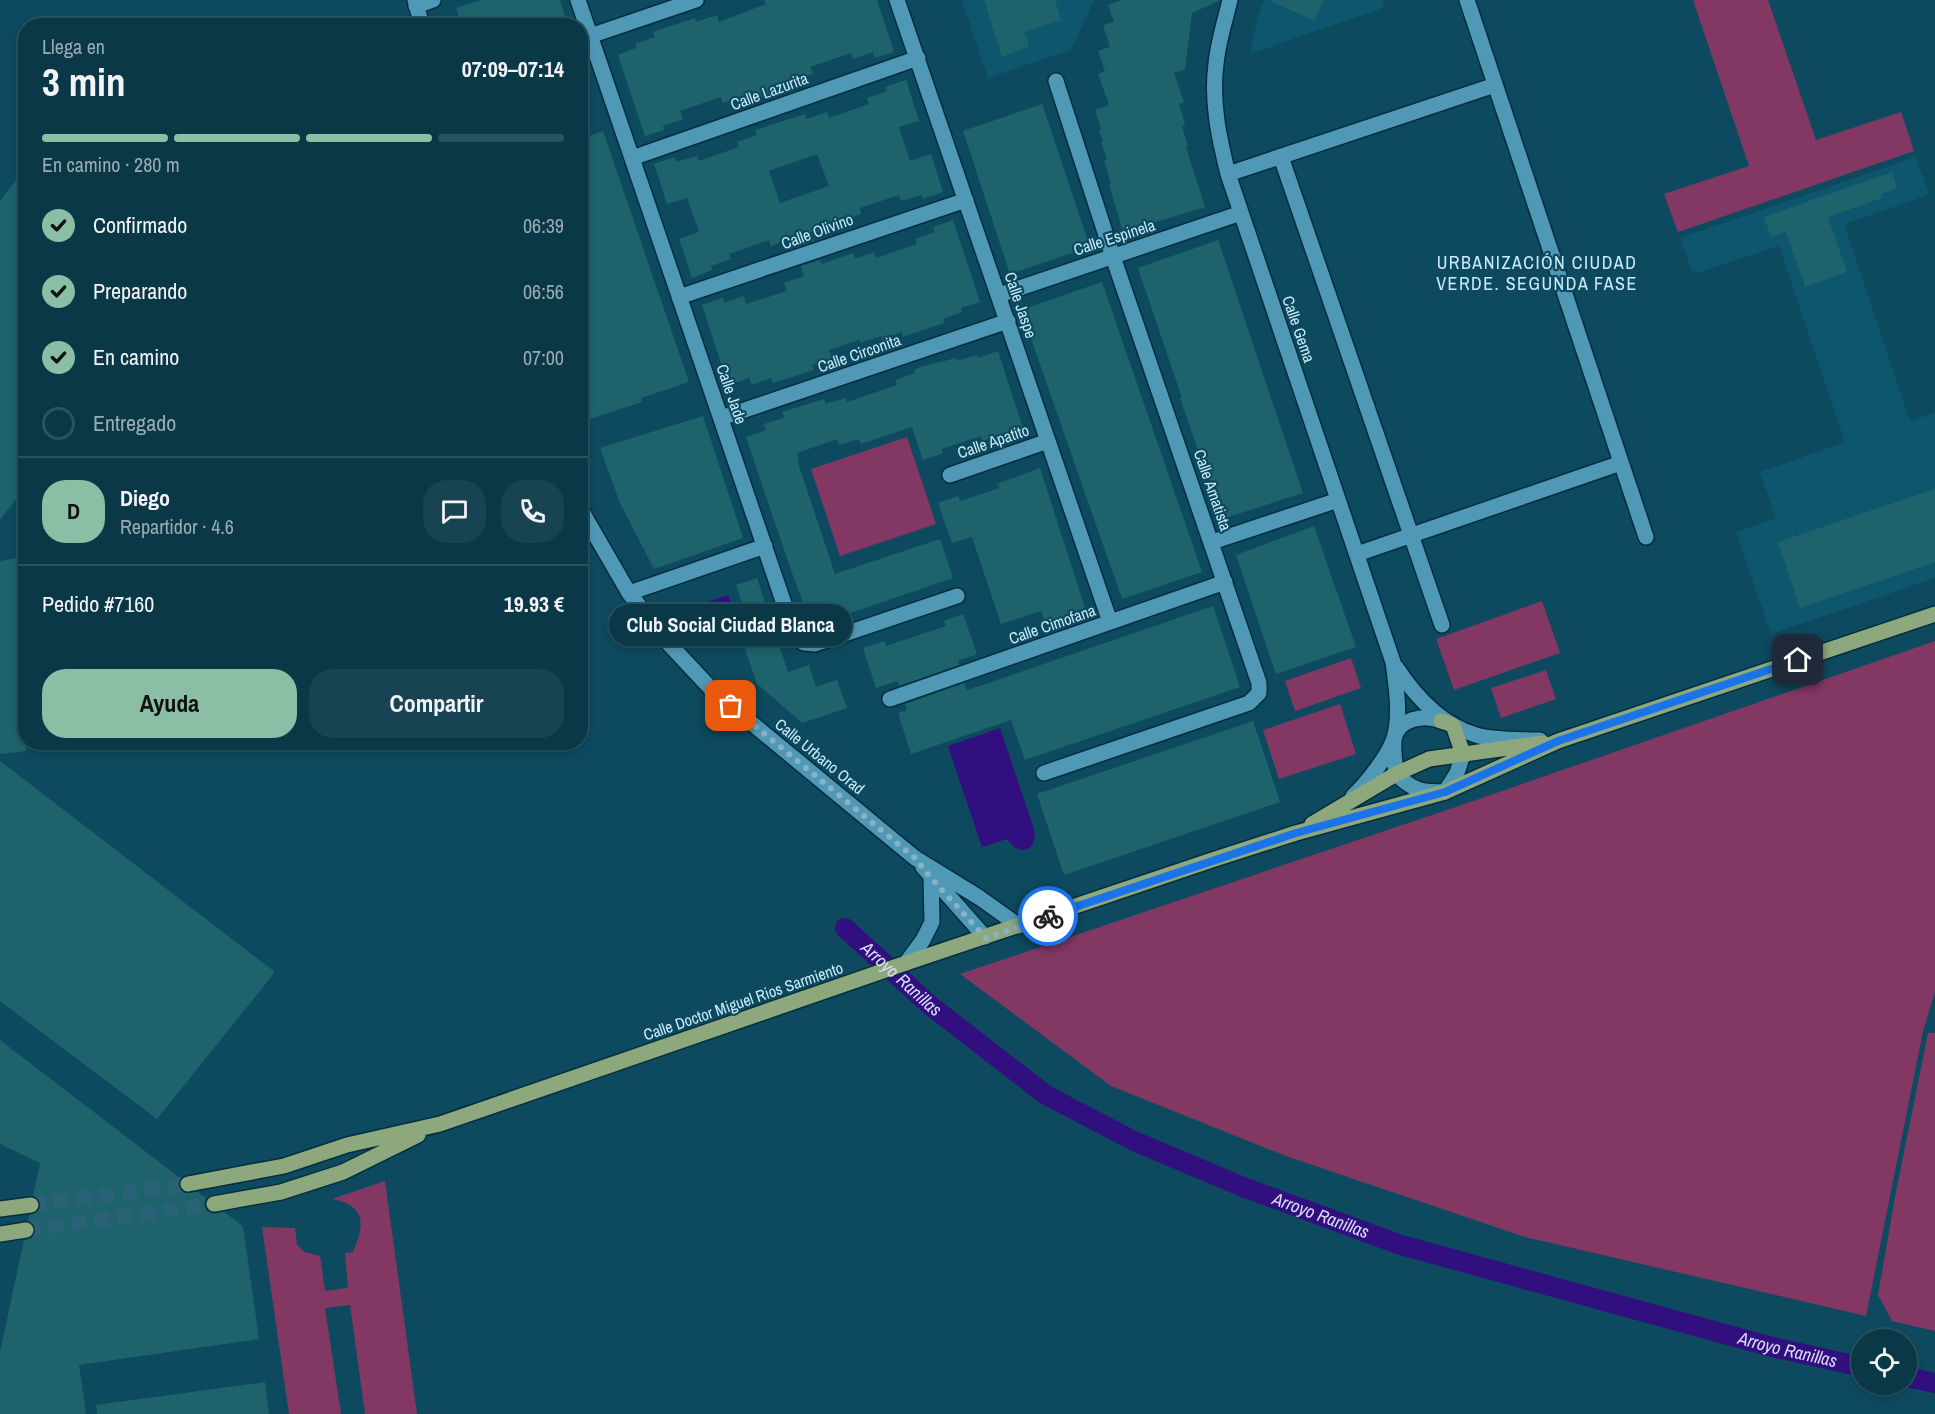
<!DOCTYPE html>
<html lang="es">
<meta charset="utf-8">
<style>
:root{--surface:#0a3847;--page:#184352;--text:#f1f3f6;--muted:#99acb4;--line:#2a5260;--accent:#8abfa5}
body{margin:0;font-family:"Archivo Narrow",sans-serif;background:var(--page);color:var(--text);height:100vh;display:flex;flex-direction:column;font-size:22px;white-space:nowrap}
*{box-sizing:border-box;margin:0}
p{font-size:20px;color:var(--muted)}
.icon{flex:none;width:33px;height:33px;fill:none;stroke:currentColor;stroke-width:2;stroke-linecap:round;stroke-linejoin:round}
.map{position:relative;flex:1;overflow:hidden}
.panel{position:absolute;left:18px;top:18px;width:570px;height:732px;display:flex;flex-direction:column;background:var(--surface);border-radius:24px;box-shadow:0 3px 9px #0003,0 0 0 2px var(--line)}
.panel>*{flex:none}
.fabs{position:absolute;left:1851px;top:1329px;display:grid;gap:12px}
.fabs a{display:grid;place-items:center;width:66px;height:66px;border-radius:50%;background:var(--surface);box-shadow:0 3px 9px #0003,0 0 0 2px var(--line);font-size:30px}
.pin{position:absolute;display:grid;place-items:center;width:51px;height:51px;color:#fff;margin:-26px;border-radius:12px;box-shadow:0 3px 9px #0006}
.courier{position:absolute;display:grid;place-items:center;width:60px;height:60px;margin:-30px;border:4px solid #1a73e8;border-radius:50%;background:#fff;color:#222;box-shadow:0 2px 8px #0007}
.bubble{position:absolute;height:42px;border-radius:21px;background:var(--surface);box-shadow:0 3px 9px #0003,0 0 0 2px var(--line);font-size:20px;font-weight:700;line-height:42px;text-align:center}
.head em{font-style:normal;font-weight:700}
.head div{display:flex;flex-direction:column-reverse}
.head{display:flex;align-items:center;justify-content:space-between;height:102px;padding:0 24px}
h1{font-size:39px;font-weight:700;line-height:45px}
.bar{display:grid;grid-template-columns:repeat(4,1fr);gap:9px 6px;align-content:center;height:72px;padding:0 24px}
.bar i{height:8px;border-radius:4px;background:var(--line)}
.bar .selected{background:var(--accent)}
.bar p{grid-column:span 4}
.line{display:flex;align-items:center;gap:15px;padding:0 24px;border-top:2px solid var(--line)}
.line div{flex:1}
.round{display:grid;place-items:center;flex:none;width:63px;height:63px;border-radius:24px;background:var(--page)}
ol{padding:0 24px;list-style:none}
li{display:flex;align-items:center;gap:18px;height:66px}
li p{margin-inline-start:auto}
li .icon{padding:6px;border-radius:50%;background:var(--accent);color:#111;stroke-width:4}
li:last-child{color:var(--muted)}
li i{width:33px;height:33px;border:3px solid var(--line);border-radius:50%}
.primary-button{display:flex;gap:12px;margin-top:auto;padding:12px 24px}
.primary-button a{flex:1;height:69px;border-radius:24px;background:var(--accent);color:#111;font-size:24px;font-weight:700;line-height:69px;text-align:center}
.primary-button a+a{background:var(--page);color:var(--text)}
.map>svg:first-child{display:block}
.built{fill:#0d566e}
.green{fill:#833864}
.water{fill:#320f7e}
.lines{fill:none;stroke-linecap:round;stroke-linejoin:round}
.canal{stroke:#320f7e;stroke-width:20}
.building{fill:#1e636b;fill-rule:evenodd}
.major-tunnel{stroke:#296276;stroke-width:15;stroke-dasharray:15 8;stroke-linecap:butt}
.minor-casing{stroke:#042e3d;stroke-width:18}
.major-casing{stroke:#042e3d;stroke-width:18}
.minor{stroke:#5099b6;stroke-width:15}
.major{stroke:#8da87d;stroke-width:15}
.done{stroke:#87b3c4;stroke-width:6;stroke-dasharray:0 10.8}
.route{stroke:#1a73e8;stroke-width:8}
.labels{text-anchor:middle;stroke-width:4.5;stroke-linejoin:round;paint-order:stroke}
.street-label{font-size:16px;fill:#c9ecfb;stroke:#0d4a5f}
.neighbourhood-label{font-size:18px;letter-spacing:1.5px;fill:#c9ecfb;stroke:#0d4a5f}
.water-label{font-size:18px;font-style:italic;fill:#dcdcf8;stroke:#0d4a5f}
</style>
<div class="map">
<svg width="1935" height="1414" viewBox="0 0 1935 1414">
<rect width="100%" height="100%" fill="#0d4a5f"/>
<!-- built -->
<path class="built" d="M962,0H1094L1071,50L988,78Z
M1264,0H1382L1385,7L1250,54L1258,16Z
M1916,157L1929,195L1844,224L1910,421L1935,413V578L1771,634L1736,532L1776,518L1760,472L1845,442L1779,246L1693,274L1680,238Z"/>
<!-- green -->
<path class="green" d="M1693,0H1768L1816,140L1901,112L1914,151L1678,232L1664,194L1749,166Z
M907,437L936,524L840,556L811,469Z
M1542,601L1560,653L1454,690L1436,639Z
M1935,641V992L1923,1031L1866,1316L1525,1237L1286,1156L1111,1086L960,974L1450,809Z
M1351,658L1361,688L1295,711L1285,681Z
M1546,670L1556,699L1501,718L1491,688Z
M1340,704L1356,754L1279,779L1263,730Z
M1928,1033H1935V1331L1892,1321L1878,1295L1895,1197Z
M385,1181L417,1414H365L350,1305L325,1308L341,1414H289L262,1227L295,1228L297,1245L305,1252L320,1256L325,1291L348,1288L345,1253L353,1252C365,1224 366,1206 332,1199Z"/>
<!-- water -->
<path class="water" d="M728,595L742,634L722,641L713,614L698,619L694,607Z
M1000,728L1034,829C1038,851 1020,858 1007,839L982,847L948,746Z"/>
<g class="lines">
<!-- canal -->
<g class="canal">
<path id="s1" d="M845,928L931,1006L1046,1095L1134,1141L1243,1187L1401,1245L1772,1347L1862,1367"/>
<path d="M1906,1377L1935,1383"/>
</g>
</g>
<!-- building -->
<path class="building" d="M481,0H560L568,26H462L456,8Z
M764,0H877L894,52L875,58L873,52L853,59L851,53L810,67L813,74L793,81L794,85L754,100L745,103L743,97L723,103L721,97L680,111L683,119L663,126L664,130L645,136L618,55L636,48L635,44L655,37L653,32L695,18L696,22L717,15L719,22L766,4Z
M984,0H1055L1061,20L1024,32L1029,47L1002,57Z
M1121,0H1220L1192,13L1185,69L1174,73L1184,102L1179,104L1185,124L1182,126L1188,146L1186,147L1205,207L1123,232L1109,184H1111L1104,161L1107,160L1101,142H1103L1099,130L1101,129L1095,110L1109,105L1098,74L1105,71L1098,51L1110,47L1103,25L1114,22L1108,5Z
M1269,0H1324L1314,21Z
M906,80L919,121L899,127L901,134L910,161L931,154L943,192L923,199L922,195L901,201L899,195L860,208L861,214L841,221L842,225L812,234L814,241L795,248L792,238L771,246L769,240L729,254L731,259L711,266L712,270L692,278L679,239L699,232L687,198L667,204L654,164L675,157L676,162L697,156L699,161L739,147L737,142L757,135L755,130L805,114L806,119L827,112L829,118L869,104L867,98L887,91L885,87ZM817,154L829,186L780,203L769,171Z
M1042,104L1090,247L1010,274L963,131Z
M603,131L689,382L641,398L642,402L590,419L580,391V139Z
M26,167V486L0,520V201Z
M1892,172L1897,188L1881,194L1882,198L1828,217L1847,272L1805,287L1786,232L1771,237L1764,217Z
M953,220L980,302L961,308L962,312L943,319L944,323L903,337L902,332L882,339L881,336L860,343L859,340L829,350L832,358L812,365L814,370L773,383L771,378L752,385L749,378L728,385L702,305L723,298L724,303L744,296L746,304L787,291L784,283L804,276L801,266L820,260L822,264L853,253L855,259L874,252L876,258L917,244L915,239L935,232L933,227Z
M1218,240L1303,493L1222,519L1180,398H1182L1138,268Z
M1102,282L1202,572L1122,599L1021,310Z
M998,351L1024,431L1005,438L1003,434L982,441L981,436L941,449L943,453L923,460L912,427L861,444L859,439L839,445L837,439L797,453L799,460H797L835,574L940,539L953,578L830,620V615L810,621L791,570L746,437L766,430L764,424L784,418L782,412L824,399L826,404L845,398L847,402L897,385L895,380L915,373L914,370L924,366L956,358L957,361L977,355L978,358Z
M703,416L743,538L654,569L620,503L600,448Z
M1040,468L1086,611L1046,624L1041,611L1001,624L972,537L952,543L938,503L958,496L960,501L1000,488L997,484Z
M1935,489V562L1800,608L1778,542Z
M1314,526L1356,647L1276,674L1236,555Z
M26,557V751L0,754V561Z
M757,578L788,672L809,665L816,687L837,680L847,708L802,723L757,684L745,649L756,645L736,585Z
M1213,606L1240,687L1025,760L1011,720L911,754L898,713L907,710L905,704L964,683L967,690L977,687Z
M963,614L977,654L958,661L959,665L899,686L897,681L876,688L863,648L884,641L886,646L946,626L944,621Z
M1253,721L1280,802L1064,875L1037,794Z
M0,761L275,972L157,1119L0,1001Z
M0,1040L180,1178L178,1185L181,1191L185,1193L198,1192L206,1198L204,1205L207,1211L215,1214L224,1212L243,1226L259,1339L79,1365L86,1414H0V1352L24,1240L32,1238L35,1233L34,1224L28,1221L29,1215L37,1212L41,1204L38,1199L33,1196L40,1163L0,1144Z
M265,1382L269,1414H97L96,1405Z"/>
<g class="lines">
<!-- major-tunnel -->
<path class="major-tunnel" d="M31,1205L188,1184
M26,1230L214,1204"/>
<defs>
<path id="minor" d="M415,0L422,26
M578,0L795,636L804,643L815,644L957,596
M897,0L1110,622
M1230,0C1225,21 1218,42 1216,64C1211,101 1219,138 1228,174L1393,662C1396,685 1401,716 1394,738C1389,755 1366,784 1353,796
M1467,0L1646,537
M416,6L433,0
M590,36L696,0
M1281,157L1442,625
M632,158L918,58
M1228,174L1495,85
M999,295L1241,213
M679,297L966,200
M721,418L1008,321
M950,475L1048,441
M580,506L585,517L629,593L670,645L714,692L915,858L980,898L1019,926
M1212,542L1338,500
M1357,554L1621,463
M629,593L765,546
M1396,667C1415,696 1442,725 1476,735C1495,741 1520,739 1540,740
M890,699L1225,582
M1441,721C1425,714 1397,718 1394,740C1393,750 1395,763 1396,774C1414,791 1420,792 1445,792L1457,773L1463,754
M1044,773L1249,703L1259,693V683L1113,257L1056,81
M923,867L985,937
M906,963L923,940L932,922L931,878"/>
<path id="major" d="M1441,721L1453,725L1463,754
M1312,824L1396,774L1429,759L1543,743
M188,1184L284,1166L347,1145L440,1124L906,963L1212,860L1296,833L1445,792L1558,741L1935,614
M214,1204L281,1192L343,1172L418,1135
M0,1209L31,1205
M0,1234L26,1230"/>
</defs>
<!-- minor casing -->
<use href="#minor" class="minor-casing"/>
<!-- major casing -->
<use href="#major" class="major-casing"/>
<!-- minor -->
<use href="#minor" class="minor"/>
<!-- major -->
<use href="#major" class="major"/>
</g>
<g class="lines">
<!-- done -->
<path class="done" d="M731,706L915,858L931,878L986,938L1048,916"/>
<!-- route -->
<path class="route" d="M1048,916L1296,833L1445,792L1558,741L1798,660"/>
</g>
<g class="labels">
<!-- street labels -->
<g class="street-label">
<text transform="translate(769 91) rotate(-20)" y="6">Calle Lazurita</text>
<text transform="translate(817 231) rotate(-20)" y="6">Calle Olivino</text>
<text transform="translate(1114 237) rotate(-18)" y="6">Calle Espinela</text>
<text transform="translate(1021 305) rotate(71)" y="6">Calle Jaspe</text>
<text transform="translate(1299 329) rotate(71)" y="6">Calle Gema</text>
<text transform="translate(859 353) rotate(-19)" y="6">Calle Circonita</text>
<text transform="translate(732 394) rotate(71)" y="6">Calle Jade</text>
<text transform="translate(993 441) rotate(-19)" y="6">Calle Apatito</text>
<text transform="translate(1213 490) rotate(71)" y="6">Calle Amatista</text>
<text transform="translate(1052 624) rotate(-19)" y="6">Calle Cimofana</text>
<text transform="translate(820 756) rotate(39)" y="6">Calle Urbano Orad</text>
<text transform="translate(743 1001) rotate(-19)" y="6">Calle Doctor Miguel Rios Sarmiento</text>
</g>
<!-- neighbourhood labels -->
<g class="neighbourhood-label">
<text x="1537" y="269">URBANIZACIÓN CIUDAD<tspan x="1537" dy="21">VERDE. SEGUNDA FASE</tspan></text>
</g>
<!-- water labels -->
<g class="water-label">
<text dy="6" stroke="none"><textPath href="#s1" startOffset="76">Arroyo Ranillas</textPath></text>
<text dy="6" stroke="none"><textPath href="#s1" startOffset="562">Arroyo Ranillas</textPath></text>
<text dy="6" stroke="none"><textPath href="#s1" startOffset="1048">Arroyo Ranillas</textPath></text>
</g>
</g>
</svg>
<div class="fabs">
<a><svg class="icon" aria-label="locate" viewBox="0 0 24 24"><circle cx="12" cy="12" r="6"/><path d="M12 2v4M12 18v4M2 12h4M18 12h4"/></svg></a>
</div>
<div class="pin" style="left:731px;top:706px;background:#ea580c"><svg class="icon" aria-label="bag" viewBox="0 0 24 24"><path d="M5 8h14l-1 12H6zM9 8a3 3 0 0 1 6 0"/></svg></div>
<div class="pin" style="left:1798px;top:660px;background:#1f2937"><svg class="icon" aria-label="home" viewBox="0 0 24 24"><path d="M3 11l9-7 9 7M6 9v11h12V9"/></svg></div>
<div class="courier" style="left:1048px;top:916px"><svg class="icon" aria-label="bike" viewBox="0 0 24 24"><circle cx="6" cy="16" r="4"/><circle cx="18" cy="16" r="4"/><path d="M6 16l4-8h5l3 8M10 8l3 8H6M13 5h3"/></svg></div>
<div class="bubble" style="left:609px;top:604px;width:243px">Club Social Ciudad Blanca</div>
<section class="panel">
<div class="head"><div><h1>3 min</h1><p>Llega en</p></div><em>07:09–07:14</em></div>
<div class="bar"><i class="selected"></i><i class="selected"></i><i class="selected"></i><i></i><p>En camino · 280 m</p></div>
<ol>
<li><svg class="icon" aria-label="check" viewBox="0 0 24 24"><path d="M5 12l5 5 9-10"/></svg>Confirmado<p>06:39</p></li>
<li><svg class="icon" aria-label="check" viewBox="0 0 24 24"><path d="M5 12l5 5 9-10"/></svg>Preparando<p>06:56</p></li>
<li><svg class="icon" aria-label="check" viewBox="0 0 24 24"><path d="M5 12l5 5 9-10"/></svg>En camino<p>07:00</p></li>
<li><i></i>Entregado</li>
</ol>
<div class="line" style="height:108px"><b class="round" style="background:var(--accent);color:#111">D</b><div><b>Diego</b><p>Repartidor · 4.6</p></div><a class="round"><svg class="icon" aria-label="chat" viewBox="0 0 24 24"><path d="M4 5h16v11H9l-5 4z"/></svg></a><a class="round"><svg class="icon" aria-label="phone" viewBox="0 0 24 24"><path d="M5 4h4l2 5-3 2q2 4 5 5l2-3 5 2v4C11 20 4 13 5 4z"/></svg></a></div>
<div class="line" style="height:78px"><div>Pedido #7160</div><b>19.93 €</b></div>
<div class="primary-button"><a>Ayuda</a><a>Compartir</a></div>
</section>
</div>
